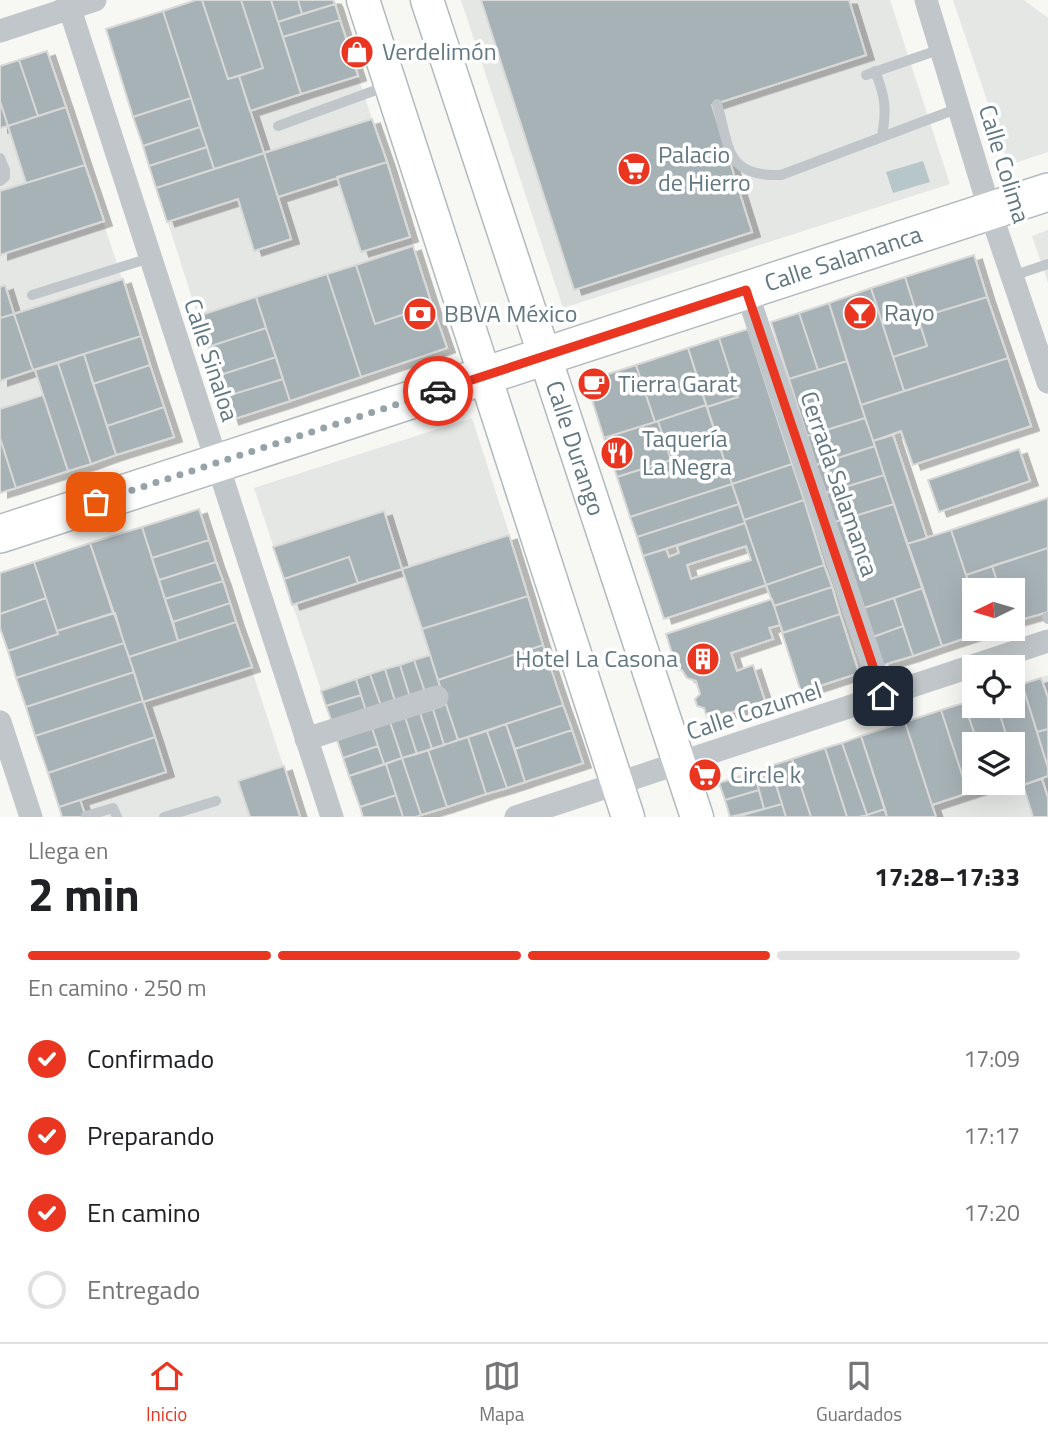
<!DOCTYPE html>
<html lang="es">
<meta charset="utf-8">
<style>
:root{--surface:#fff;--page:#f2f2f2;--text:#202124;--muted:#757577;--line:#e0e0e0;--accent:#ea3521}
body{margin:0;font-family:"Titillium Web",sans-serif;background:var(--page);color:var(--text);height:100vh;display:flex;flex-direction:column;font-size:26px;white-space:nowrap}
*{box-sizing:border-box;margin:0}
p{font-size:23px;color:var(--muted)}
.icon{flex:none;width:38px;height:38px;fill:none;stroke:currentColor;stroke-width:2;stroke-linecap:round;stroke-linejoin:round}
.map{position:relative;height:817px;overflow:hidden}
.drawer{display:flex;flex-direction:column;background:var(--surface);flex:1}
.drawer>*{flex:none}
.needle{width:46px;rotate:265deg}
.fabs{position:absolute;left:962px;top:578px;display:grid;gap:14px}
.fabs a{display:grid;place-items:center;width:63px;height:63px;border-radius:0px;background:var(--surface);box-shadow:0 7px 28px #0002;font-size:35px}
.pin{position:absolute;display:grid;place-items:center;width:60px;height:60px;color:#fff;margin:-30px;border-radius:14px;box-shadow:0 4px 10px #0006}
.courier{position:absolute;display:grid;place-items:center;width:70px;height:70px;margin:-35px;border:5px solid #ea3521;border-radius:50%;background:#fff;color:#222;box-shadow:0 2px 9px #0007}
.overview em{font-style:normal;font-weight:700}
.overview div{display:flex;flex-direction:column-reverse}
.overview{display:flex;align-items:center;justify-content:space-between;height:119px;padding:0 28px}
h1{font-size:46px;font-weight:700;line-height:52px}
.bar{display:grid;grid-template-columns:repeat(4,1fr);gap:10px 7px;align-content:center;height:84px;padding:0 28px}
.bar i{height:9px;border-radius:5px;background:var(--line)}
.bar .selected{background:var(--accent)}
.bar p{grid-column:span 4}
ol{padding:0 28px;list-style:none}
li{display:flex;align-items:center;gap:21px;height:77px}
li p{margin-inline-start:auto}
li .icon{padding:7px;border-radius:50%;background:var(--accent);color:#fff;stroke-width:4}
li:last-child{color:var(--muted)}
li i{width:38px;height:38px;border:4px solid var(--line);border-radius:50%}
.dock{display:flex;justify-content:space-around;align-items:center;height:98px;border-top:2px solid var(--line);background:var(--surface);font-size:19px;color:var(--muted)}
.dock a{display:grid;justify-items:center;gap:4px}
.dock .selected{color:var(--accent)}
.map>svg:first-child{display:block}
.built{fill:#e5e7e5;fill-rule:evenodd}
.water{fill:#b7c7c9}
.building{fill:#a7b2b7;stroke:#d9d9d7;stroke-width:2;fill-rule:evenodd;filter:url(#shadow)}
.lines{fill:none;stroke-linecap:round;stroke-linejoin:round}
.secondary-casing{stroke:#b2babe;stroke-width:35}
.primary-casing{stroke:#b3babd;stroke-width:40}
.lane{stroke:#c0c6c9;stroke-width:10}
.street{stroke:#c0c6c9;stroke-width:23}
.secondary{stroke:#fff;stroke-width:32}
.primary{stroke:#fff;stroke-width:37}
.done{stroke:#96a4a9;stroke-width:7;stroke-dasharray:0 12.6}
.route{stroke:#ea3521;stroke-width:9}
.labels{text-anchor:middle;stroke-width:7;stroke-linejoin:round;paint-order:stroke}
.poi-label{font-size:24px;fill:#617781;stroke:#fff;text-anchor:start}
.street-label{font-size:24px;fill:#617781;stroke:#fff}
</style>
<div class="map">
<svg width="1048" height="817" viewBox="0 0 1048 817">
<defs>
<filter id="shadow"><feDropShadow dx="8" dy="4.5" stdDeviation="0" flood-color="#0004"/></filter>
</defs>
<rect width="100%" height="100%" fill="#f7f7f4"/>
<!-- built -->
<path class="built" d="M196,0H333L447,348L231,420L106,29Z
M461,0H890L950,184L563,308Z
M953,0H1024L1048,18V152L1009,165Z
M47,51L174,437L0,493V66Z
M1048,230V283L1032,236Z
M472,418L583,763L416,817H363L254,488Z
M199,509L300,817H62L0,628V573Z
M1048,675V729L1037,732L1048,768V817H936L905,722L975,699V705H1013V687ZM975,744H1013V782H975Z"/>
<!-- water -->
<path class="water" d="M923,161L930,182L893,193L886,172Z"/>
<!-- building -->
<path class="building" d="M196,0H202L228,79L239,76L264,153L214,169L163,11Z
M202,0H241L263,68L228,79Z
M241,0H271L301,94L250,111L239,76L263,68Z
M271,0H298L302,14L278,22Z
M298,0H333L335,4L302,14Z
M481,0H849L866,55L712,105L752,232L574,290Z
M335,4L340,20L283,37L278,22Z
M163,11L191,98L133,117L106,29Z
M340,20L358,76L301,94L283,37Z
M47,51L66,107L38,116L19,60Z
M19,60L38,116L8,126L0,101V66Z
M191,98L200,127L143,146L133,117Z
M0,101L8,126L0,128Z
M66,107L85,165L26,183L8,126Z
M372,119L387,162L278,197L264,153Z
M200,127L207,147L149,166L143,146Z
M207,147L214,169L156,188L149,166Z
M264,153L291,239L254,251L238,199L167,222L156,188Z
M387,162L410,237L361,252L337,177Z
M85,165L104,221L0,255V191Z
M413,246L432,305L375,324L356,265Z
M974,255L987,297L918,318L905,277Z
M356,265L375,324L432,305L447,348L361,377L327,274Z
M327,274L361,377L290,401L256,297Z
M905,277L927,346L893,357L871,288Z
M123,279L141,336L33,370L14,314Z
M5,285L14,314L0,318V287Z
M871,288L904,391L861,405L829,303Z
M256,297L266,328L208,347L198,316Z
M987,297L1008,358L904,391L893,357L927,346L918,318Z
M829,303L847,361L818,370L799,313Z
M799,313L818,370L789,379L771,322Z
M14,314L33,370L0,381V318Z
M266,328L276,357L217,376L208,347Z
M748,329L792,464L732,484L707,407L738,397L719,338Z
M141,336L150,365L93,384L84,354Z
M719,338L738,397L707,407L688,348Z
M688,348L706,405L655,422L636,365Z
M84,354L116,455L91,464L58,363Z
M276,357L283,379L224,397L217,376Z
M1008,358L1031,426L913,465L901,431L873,441L861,405Z
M847,361L865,418L807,436L789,379Z
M58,363L91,464L68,471L35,370Z
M150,365L164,407L107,426L93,384Z
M636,365L655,422L604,438L586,381Z
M283,379L290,401L231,420L224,397Z
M43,395L68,471L16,488L0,438V409Z
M706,405L732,484L630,517L617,477L671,460L658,421Z
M164,407L174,437L116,455L107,426Z
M865,418L875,446L816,465L807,436Z
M658,421L671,460L617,477L604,438Z
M893,435L927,538L907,544L873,441Z
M0,444H2L16,488L0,493Z
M875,446L884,475L826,493L816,465Z
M1019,449L1030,481L939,512L928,480Z
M792,464L804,500L744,520L732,484Z
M884,475L894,504L835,522L826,493Z
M732,484L739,504L637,537L630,517Z
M1048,498V548L966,575L951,530Z
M804,500L824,565L766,585L744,520Z
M739,504L745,523L643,556L637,537Z
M894,504L923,588L864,608L835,522Z
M199,509L209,540L152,558L142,527Z
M384,511L402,569L358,583L349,557L284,579L273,547Z
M745,523L766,585L664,619L643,556L666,549L669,557L679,553L677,546ZM746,546L751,560L691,579L687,565Z
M142,527L178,641L129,657L90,543Z
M951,530L975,602V628H983L984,632L942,646L907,544Z
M509,535L528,596L422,629L402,569Z
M209,540L216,562L159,580L152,558Z
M90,543L113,613L57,631L34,562Z
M1048,548V612L1013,622V590H1000L992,566Z
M349,557L358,583L292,605L284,579Z
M34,562L46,598L0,614V573Z
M216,562L223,581L165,599L159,580Z
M824,565L832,587L774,606L766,585Z
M992,566L1000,590H975V602L966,575Z
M223,581L230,603L173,622L165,599Z
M832,587L840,614L783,633L774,606Z
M923,588L942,646L913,656L894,598Z
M528,596L543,645L438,680L422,629Z
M46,598L58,634L8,651L0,628V614Z
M894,598L903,626L873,637L864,608Z
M772,599L780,625L769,628L773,639L731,653L737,671L753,665L765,701L708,720L704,708L697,706L695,699L700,694L696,681L687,678L682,670H677L666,634Z
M230,603L236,622L178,641L173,622Z
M115,613L124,643L16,678L8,651L58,634L57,631Z
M840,614L859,673L801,692L782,633Z
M236,622L252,667L143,702L129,657Z
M903,626L913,656L883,665L873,637Z
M124,643L134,672L26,707L16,678Z
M543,645L563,705L458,740L438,680Z
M430,655L440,687L425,692L414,660Z
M414,660L425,692L410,697L400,665Z
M400,665L410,697L395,701L385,669Z
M385,669L395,701L381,706L370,674Z
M134,672L143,701L35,736L26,707Z
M370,674L381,706L366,711L356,679Z
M1041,678L1048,698V729L1037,732L1022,684Z
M356,679L361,695L326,706L321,691Z
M1022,684L1048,768V776L1023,785L1013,757V744H1009L997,705H1013V687Z
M361,695L366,711L332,722L326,706Z
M975,699V705H997L1009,744H978L964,703Z
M143,701L155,737L48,773L35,736Z
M964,703L978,744H975V782H990L991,786L968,793L941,710Z
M446,704L458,740L444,745L433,709Z
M563,705L572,730L515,749L506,724Z
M433,709L444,745L432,749L420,713Z
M941,710L968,793L932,805L905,722Z
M420,713L432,749L417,754L405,717Z
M405,717L417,754L402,758L390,722Z
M390,722L402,758L384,764L372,728Z
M905,722L932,805L936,817H887L861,736Z
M506,724L525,782L507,788L487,731Z
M372,728L378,746L343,758L337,740Z
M1048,729V768L1037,732Z
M572,730L583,763L525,782L515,749Z
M487,731L507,788L486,794L468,737Z
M861,736L885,809L867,815L842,743Z
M155,737L166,772L59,807L48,773Z
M468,737L486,794L447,807L428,750Z
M842,743L867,815L859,817H847L825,748Z
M378,746L384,764L349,776L343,758Z
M825,748L847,817H811L792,759Z
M428,750L447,807L421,815L402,758Z
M402,758L421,815L416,817H403L386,764Z
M792,759L811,817H786L770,766Z
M386,764L396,795L360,807L349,776Z
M284,766L300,817H250L238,781Z
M770,766L782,804L764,809L754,772Z
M754,772L759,790L725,800L719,783Z
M1042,779L1048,798V817H1033L1023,785Z
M759,790L764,809L730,817L725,800Z
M396,795L403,817H363L360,807Z
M80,800L86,817H62L59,807Z
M782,804L786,817H737L764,809Z
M885,809L887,817H859L867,815Z"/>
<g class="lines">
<defs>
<g id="secondary">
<path d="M363,0L628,817"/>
<path id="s1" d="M427,0L697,817"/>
</g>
<g id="primary">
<path id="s2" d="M0,534L1048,192"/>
</g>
</defs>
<!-- secondary casing -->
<use href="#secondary" class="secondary-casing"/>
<!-- primary casing -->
<use href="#primary" class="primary-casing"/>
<!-- lane -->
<path class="lane" d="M875,71C885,96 887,109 882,136
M866,75L941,49
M717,104C730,148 725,177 781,175L959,108
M278,126L387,86
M0,158L5,170V177L0,181
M1012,276L1048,264
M32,295L150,258
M1047,617L1048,619
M86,816L113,808L117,817
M164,817L216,801"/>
<!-- street -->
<path class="street" d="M67,0L332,817
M926,0L990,211L1048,382
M0,31L95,0
M746,290L883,696
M0,722L31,817
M306,739L437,697
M516,817L1048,641"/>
<!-- secondary -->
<use href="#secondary" class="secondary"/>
<!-- primary -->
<use href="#primary" class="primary"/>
</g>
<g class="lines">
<!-- done -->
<path class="done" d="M96,502L438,391"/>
<!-- route -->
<path class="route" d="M438,391L746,290L883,696"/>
</g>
<!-- icons -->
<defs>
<symbol id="shop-disc" viewBox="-11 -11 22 22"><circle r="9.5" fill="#ea3521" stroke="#fff"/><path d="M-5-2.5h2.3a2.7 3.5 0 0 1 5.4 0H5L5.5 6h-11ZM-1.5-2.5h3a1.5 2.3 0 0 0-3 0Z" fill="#fff"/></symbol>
<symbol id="supermarket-disc" viewBox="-11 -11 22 22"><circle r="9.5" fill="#ea3521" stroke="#fff"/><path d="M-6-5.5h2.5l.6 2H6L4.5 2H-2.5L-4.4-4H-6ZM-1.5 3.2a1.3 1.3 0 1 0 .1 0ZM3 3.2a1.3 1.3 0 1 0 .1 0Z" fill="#fff"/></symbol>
<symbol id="bar-disc" viewBox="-11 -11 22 22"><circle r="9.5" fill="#ea3521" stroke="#fff"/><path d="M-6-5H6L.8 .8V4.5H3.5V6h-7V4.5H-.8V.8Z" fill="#fff"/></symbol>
<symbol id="bank-disc" viewBox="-11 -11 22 22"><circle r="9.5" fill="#ea3521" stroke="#fff"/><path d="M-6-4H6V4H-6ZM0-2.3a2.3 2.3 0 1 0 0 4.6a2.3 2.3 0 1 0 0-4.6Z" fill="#fff"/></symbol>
<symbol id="cafe-disc" viewBox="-11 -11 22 22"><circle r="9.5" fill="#ea3521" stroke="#fff"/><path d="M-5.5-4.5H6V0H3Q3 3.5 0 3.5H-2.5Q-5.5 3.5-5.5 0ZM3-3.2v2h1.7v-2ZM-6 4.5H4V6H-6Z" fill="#fff"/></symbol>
<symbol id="restaurant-disc" viewBox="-11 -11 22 22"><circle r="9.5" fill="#ea3521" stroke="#fff"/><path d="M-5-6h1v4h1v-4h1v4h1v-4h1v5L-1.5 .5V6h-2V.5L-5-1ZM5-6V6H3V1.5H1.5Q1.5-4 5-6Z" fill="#fff"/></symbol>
<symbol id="building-disc" viewBox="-11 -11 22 22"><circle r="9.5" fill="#ea3521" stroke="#fff"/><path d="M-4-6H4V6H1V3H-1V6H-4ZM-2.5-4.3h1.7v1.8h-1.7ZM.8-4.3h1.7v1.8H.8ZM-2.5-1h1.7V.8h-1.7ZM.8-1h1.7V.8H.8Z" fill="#fff"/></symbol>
</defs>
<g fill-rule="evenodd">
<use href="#shop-disc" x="338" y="33" width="38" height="38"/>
<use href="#supermarket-disc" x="615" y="150" width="38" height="38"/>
<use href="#bar-disc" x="841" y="294" width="38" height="38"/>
<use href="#bank-disc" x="401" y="295" width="38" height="38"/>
<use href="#cafe-disc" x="575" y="365" width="38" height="38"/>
<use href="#restaurant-disc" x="598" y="434" width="38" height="38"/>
<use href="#building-disc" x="684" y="640" width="38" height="38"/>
<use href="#supermarket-disc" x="686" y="756" width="38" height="38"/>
</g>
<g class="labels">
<!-- poi labels -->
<g class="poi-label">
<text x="382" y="60">Verdelimón</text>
<text x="658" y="163">Palacio<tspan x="658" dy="28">de Hierro</tspan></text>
<text x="884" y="321">Rayo</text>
<text x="444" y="322">BBVA México</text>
<text x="618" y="392">Tierra Garat</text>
<text x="642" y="447">Taquería<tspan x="642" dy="28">La Negra</tspan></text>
<text x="678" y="667" text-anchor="end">Hotel La Casona</text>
<text x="730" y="783">Circle k</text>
</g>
<!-- street labels -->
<g class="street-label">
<text transform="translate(1004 164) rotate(73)" y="8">Calle Colima</text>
<text dy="8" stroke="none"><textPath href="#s2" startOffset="887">Calle Salamanca</textPath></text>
<text transform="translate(211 360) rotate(72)" y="8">Calle Sinaloa</text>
<text dy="8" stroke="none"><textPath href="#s1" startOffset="472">Calle Durango</textPath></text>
<text transform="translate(839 484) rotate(71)" y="8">Cerrada Salamanca</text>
<text transform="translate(754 711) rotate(-18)" y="8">Calle Cozumel</text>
</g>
</g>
</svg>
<div class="fabs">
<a><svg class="needle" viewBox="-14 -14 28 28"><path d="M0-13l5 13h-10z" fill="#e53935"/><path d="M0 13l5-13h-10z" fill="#757577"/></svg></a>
<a><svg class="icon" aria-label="locate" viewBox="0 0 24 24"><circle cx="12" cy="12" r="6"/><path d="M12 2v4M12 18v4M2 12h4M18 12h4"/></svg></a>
<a><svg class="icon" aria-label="layers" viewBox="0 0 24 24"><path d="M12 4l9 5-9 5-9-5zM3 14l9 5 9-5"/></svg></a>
</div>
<div class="pin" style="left:96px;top:502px;background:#ea580c"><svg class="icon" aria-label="bag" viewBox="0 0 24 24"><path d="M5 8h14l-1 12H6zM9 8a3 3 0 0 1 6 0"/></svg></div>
<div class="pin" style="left:883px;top:696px;background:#1f2937"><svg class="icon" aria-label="home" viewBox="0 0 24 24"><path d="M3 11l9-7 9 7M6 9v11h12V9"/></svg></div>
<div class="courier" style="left:438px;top:391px"><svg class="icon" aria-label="car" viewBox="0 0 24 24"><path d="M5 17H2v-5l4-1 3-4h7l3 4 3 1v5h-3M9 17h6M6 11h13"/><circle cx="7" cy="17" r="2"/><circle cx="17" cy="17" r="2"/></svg></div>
</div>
<section class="drawer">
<div class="overview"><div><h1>2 min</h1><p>Llega en</p></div><em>17:28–17:33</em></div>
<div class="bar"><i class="selected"></i><i class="selected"></i><i class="selected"></i><i></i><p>En camino · 250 m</p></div>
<ol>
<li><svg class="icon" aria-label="check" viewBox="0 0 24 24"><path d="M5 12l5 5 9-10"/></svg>Confirmado<p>17:09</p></li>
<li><svg class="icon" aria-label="check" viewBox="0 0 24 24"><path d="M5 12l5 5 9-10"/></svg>Preparando<p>17:17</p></li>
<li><svg class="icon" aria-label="check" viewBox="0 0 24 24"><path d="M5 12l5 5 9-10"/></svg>En camino<p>17:20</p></li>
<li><i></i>Entregado</li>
</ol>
</section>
<nav class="dock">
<a class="selected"><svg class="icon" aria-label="home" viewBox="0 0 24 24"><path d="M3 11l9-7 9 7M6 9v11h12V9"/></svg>Inicio</a>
<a><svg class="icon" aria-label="map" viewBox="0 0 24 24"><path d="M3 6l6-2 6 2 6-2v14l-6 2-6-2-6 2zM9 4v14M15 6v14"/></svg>Mapa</a>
<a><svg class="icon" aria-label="saved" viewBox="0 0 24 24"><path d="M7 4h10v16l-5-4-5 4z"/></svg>Guardados</a>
</nav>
